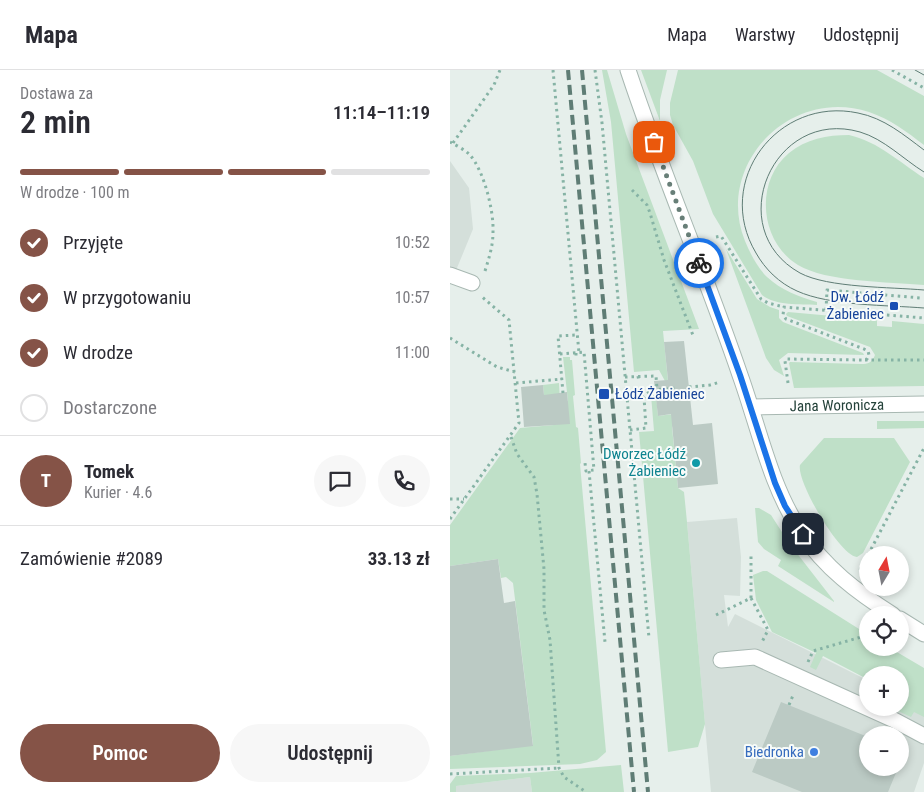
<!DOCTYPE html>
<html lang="pl">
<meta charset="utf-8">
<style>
:root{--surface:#fff;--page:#f7f7f7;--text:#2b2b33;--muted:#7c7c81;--line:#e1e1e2;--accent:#855347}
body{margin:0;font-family:"Roboto Condensed",sans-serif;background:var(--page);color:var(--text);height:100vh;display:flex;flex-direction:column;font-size:19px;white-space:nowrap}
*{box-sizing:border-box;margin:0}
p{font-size:16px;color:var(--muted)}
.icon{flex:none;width:28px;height:28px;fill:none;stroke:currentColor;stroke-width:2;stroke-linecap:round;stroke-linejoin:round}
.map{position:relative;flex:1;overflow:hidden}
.panel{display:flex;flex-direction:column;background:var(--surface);width:450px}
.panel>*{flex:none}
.needle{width:32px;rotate:10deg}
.buttons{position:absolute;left:409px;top:476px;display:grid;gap:10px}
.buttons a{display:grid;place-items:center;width:50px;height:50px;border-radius:50%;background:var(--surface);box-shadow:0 2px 8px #0003;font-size:25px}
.pin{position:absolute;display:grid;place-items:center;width:42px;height:42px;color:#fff;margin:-21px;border-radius:10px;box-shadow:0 2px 8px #0006}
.courier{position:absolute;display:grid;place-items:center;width:50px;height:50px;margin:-25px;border:4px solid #1a73e8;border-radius:50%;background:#fff;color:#222;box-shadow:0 1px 6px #0007}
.overview em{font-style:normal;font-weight:600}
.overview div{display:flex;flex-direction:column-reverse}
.overview{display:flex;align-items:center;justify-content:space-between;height:85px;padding:0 20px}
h1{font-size:32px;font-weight:600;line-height:38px}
.bar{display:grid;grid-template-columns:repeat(4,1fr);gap:8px 5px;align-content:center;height:60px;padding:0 20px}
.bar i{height:6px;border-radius:4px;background:var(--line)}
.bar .active{background:var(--accent)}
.bar p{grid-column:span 4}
.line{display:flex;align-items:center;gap:12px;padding:0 20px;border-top:1px solid var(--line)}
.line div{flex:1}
.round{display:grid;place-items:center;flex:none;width:52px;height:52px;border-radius:26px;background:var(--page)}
ol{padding:0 20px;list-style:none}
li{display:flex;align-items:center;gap:15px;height:55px}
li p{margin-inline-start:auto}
li .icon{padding:5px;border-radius:50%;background:var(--accent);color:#fff;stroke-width:4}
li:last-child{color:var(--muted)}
li i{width:28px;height:28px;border:2px solid var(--line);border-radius:50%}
.cta{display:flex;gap:10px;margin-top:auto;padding:10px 20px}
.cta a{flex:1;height:58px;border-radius:30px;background:var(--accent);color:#fff;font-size:20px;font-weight:600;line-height:58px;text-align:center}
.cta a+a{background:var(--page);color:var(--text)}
header{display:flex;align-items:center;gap:30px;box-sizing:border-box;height:70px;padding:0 25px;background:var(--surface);border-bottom:1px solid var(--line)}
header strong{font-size:24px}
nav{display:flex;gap:28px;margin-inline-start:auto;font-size:18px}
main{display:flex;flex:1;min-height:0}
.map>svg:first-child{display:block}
.built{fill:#d4dfda;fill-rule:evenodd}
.green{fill:#bfe0c8}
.building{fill:#bbcac4}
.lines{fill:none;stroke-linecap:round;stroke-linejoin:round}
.minor-casing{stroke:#a8b8b2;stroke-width:17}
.path{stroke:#86b3a5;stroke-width:3;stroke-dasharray:2.5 4;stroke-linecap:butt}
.minor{stroke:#fff;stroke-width:15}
.tram{stroke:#5f7d75;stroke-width:1}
.rail{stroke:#5f7d75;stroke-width:4;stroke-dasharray:10 5;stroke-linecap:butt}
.done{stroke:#687f78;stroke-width:5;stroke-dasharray:0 9}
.route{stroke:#1a73e8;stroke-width:6}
.transit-dot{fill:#1a4fb4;stroke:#f7fbf9;stroke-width:2}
.culture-dot{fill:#0f9aa8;stroke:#f7fbf9;stroke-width:2}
.shop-dot{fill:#3f7fe0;stroke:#f7fbf9;stroke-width:2}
.labels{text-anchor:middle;stroke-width:4;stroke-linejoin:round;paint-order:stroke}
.transit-label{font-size:15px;fill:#164399;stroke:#f7fbf9;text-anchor:end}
.street-label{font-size:15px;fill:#24423a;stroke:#f7fbf9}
.culture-label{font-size:15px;fill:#0d838f;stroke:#f7fbf9;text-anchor:end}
.shop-label{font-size:15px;fill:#366cbe;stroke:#f7fbf9;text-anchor:end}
</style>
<header>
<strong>Mapa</strong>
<nav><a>Mapa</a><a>Warstwy</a><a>Udostępnij</a></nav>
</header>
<main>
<section class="panel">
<div class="overview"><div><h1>2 min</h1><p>Dostawa za</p></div><em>11:14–11:19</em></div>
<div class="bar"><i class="active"></i><i class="active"></i><i class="active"></i><i></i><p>W drodze · 100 m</p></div>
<ol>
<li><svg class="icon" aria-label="check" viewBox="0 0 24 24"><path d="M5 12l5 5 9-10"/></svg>Przyjęte<p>10:52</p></li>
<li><svg class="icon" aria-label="check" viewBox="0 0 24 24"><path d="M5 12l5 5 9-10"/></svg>W przygotowaniu<p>10:57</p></li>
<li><svg class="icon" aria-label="check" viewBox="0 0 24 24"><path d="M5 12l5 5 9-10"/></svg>W drodze<p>11:00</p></li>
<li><i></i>Dostarczone</li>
</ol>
<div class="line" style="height:90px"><b class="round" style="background:var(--accent);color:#fff">T</b><div><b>Tomek</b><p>Kurier · 4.6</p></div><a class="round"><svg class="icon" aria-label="chat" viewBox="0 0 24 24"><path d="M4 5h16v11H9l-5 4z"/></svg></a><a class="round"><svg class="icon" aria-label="phone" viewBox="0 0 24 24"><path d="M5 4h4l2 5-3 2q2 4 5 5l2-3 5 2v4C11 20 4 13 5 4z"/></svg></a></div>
<div class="line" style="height:65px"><div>Zamówienie #2089</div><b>33.13 zł</b></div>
<div class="cta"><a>Pomoc</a><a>Udostępnij</a></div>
</section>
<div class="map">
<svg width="474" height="722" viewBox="0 0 474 722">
<rect width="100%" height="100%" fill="#e6efeb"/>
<!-- built -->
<path class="built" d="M0,91L19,118L23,159L0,215Z
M287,448L291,487L290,526L274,525L278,557L285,544L417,610L418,638H450V626L474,638V693L464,722H261L237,452ZM418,665H450V698H418Z
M80,707L82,722H6L5,716Z"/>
<!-- green -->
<path class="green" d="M152,0H157L176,64L249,259L213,261L218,311H215L209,300L184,302L161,52Z
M191,0H217L210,30V51Z
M228,0H427L474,26V75C457,62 440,49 419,42C341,16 264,94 295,171C300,183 307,197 317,207C331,220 349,227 367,232V235C350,234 326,236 312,225L263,144L243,91L223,55L220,45V33Z
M399,65C429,72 449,92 474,108V215C439,212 376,212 348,195C310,172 304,112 339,83C356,69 377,65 399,65Z
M276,179L307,229L320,237L329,240V248L333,252L413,283L414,285L338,283L329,290L334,306L324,300L316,288Z
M338,242L427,250V256L442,257V251L474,254V316L344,318L339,293L340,292L411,294C418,294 422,293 425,285L420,277L337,246L336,244Z
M113,287H120V290H122L125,325L123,326L126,357L128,358L131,393L130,394L156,682L147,690L130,694L0,699V686L83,675L63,513L56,507L51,508L48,489L0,496V455L70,358L104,355L95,334L93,315L109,313L110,332L118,331Z
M201,325H206L208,346L231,343L222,357L228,418L234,422L237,452L255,654L248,677L218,682L189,362L204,361Z
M427,351H474V358L427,359Z
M374,368H444L460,392L413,483L407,487C390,486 346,411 350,395Z
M305,438H309L321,445L339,473L384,531V532L328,496L331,490L314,479L308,472Z
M313,501H317L417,564L418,578H440L474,598V647L464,642L461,647L448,641L454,627L450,625V605H418L417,609L373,586L366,600L360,597L366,583L322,562L306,530L303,505Z
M171,695L174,722H82L80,707L6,716V722H0V714L6,706L80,703Z"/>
<!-- building -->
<path class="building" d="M234,271L243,355L262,353L268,414L228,418L221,344L208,346L204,311L218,310L214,272Z
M93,315L94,325L117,322L120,354L74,357L71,317Z
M48,489L54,533L65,531L83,676L0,686V496Z
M331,632L418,667V698H448L438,722H352L302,702Z"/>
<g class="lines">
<defs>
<g id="minor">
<path d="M178,0C212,103 255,202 290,305C309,358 320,415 351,462C375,498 407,522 443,545"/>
<path d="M0,205L22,213"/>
<path id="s1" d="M301,337L474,334"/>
<path d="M450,549L474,564"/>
<path d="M271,590L305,587L444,650L474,666"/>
</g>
</defs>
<!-- minor casing -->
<use href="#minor" class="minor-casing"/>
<!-- path -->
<path class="path" d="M103,0L129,283
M145,0L152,53L199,568
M442,0L474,18
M0,72C6,75 15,80 20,85C34,101 44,141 43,162C43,176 39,188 35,201
M3,73L44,15L50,0
M182,120L197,135L200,143L214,190L244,268
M266,167L271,166L311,229L318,233L334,237
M376,240L377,220L471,228
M0,268L47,297L65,302
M126,283V289
M110,284L134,282L144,400L136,401L135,393
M415,290H474
M188,306L189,312
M175,307L206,306L207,319
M66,313L112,309
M338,313L335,291L336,289L413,290L417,289L419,285L418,281L414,279L336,249L333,245L334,237L474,248
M239,317L260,315L270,312
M113,323L108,266L127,265
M180,360L196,358L194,327L201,320L228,318
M61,367L67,384L84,407L87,424L94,499V540L100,570L109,698L114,707L136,722
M139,401L155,572
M0,429H14
M0,449L69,353L59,250L31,226
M418,485L474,378
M410,500L418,485
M301,528L318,560L312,572
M266,545L301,528V484
M358,592L363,581L418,565
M339,635L344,623
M0,704L109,698"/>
<!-- minor -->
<use href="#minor" class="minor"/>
<!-- tram -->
<path class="tram" d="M465,0L474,5
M474,80C454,65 434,48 408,43C328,26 263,111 306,183C315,199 329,213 347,221C380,236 437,235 474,238
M474,102C453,89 434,69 410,62C323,37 271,159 350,203C378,218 441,217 474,220"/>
<!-- rail -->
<path class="rail" d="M118,0L184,722
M132,0L198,722"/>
</g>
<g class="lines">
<!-- done -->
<path class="done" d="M204,72L249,193"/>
<!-- route -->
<path class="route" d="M249,193L290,305L325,413L335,436L353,464"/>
</g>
<!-- markers -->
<g class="transit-dot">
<rect x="439" y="231" width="10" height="10" rx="2.5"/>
<rect x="148" y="318" width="12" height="12" rx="2.5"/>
</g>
<circle class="culture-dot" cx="246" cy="393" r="5"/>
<circle class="shop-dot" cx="364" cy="682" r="5"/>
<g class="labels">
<!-- transit labels -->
<g class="transit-label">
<text x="434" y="232">Dw. Łódź<tspan x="434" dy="17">Żabieniec</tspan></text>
<text x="165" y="329" text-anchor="start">Łódź Żabieniec</text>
</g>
<!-- street labels -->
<g class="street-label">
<text dy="5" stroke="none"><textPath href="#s1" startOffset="86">Jana Woronicza</textPath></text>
</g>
<!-- culture labels -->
<g class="culture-label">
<text x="236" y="389">Dworzec Łódź<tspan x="236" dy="17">Żabieniec</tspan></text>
</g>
<!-- shop labels -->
<g class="shop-label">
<text x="354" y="687">Biedronka</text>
</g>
</g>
</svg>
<div class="buttons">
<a><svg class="needle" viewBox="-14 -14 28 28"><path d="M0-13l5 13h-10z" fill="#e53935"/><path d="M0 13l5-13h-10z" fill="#7c7c81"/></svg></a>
<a><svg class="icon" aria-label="locate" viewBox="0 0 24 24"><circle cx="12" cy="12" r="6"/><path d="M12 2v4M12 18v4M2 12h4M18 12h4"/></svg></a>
<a>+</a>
<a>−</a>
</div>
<div class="pin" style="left:204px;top:72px;background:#ea580c"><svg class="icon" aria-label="bag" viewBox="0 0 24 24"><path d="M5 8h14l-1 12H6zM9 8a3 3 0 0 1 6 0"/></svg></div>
<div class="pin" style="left:353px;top:464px;background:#1f2937"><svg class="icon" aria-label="home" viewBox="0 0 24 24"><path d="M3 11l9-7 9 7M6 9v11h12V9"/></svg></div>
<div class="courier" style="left:249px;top:193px"><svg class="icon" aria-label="bike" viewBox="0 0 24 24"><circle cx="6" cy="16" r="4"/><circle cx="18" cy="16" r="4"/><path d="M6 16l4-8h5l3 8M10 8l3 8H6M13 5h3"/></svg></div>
</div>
</main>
